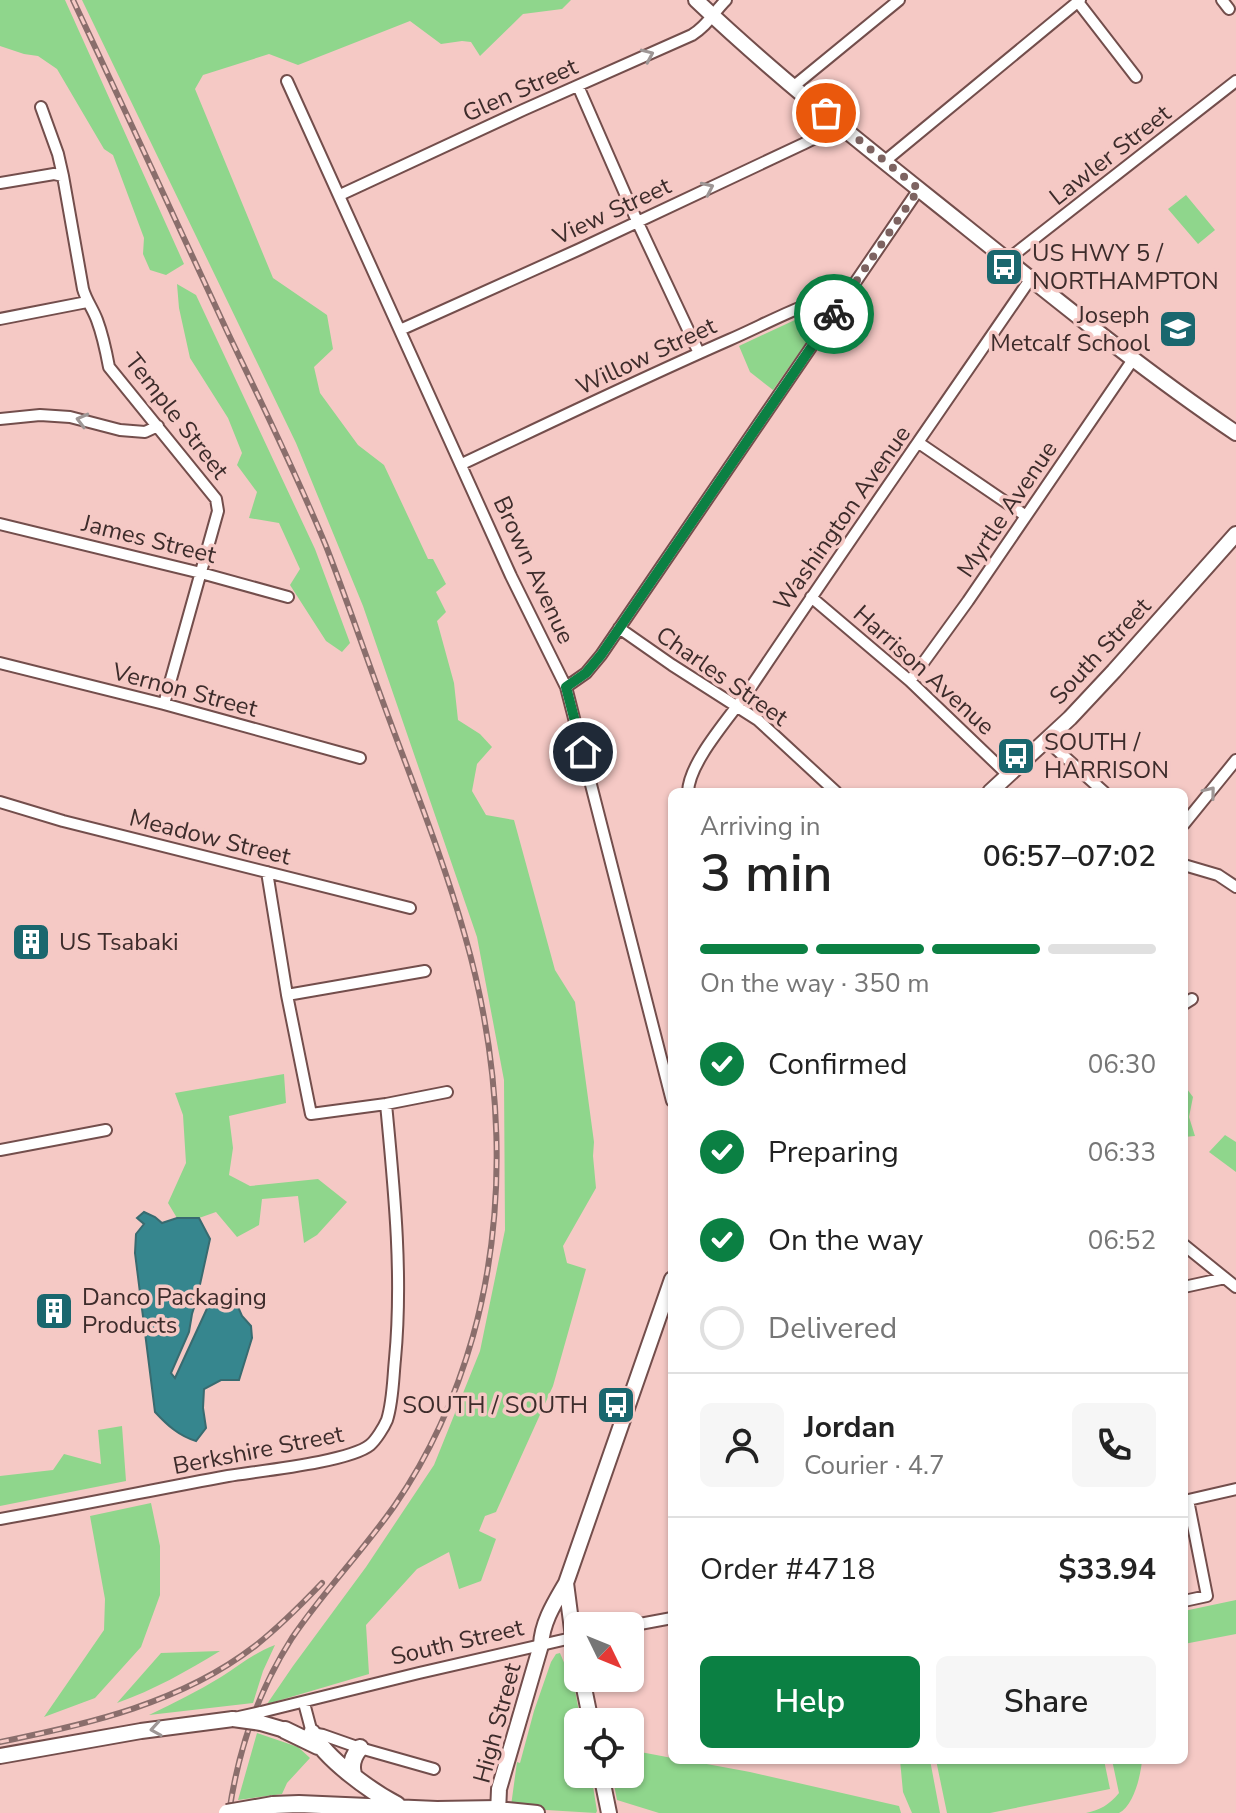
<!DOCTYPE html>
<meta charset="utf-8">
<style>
:root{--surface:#fff;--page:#f6f6f6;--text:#222;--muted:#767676;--line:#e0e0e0;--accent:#0b8043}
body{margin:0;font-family:"Nunito Sans",sans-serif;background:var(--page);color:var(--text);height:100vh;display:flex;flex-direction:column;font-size:30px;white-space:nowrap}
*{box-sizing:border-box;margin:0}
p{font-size:26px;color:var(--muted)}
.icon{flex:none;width:44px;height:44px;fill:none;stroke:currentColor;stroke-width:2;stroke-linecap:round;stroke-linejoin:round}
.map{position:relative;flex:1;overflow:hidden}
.drawer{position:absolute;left:668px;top:788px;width:520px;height:976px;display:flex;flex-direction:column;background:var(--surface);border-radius:12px;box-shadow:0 2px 6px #0004}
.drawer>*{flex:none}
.needle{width:52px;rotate:133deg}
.fabs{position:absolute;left:564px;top:1612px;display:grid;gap:16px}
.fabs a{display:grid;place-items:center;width:80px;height:80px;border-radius:12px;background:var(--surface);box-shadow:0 2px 6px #0004;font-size:40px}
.pin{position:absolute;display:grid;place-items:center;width:68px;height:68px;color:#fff;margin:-34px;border:4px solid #fff;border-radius:50%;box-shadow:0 2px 8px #0007}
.courier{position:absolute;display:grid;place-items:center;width:80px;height:80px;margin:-40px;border:6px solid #0b8043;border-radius:50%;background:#fff;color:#222;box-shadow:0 2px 10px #0007}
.headline em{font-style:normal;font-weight:600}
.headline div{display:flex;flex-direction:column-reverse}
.headline{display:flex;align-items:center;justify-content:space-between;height:136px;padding:0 32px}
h1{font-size:52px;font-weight:600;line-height:60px}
.bar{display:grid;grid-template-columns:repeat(4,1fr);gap:12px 8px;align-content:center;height:96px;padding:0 32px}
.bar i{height:10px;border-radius:6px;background:var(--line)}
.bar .on{background:var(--accent)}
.bar p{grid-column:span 4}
.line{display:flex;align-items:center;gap:20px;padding:0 32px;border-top:2px solid var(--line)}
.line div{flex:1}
.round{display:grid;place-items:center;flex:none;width:84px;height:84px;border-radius:12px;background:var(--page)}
ol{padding:0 32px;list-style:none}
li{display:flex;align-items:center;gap:24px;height:88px}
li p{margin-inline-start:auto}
li .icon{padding:8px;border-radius:50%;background:var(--accent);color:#fff;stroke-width:4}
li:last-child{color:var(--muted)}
li i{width:44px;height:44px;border:4px solid var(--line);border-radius:50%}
.button{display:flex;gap:16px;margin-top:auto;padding:16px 32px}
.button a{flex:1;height:92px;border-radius:12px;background:var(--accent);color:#fff;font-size:32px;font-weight:600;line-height:92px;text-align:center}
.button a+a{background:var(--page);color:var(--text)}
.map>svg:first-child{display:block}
.green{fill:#8fd68c}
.water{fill:#36868e;stroke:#386b70;stroke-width:2}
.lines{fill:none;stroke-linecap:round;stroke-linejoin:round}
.minor-casing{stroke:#734e4c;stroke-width:14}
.major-casing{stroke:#734e4c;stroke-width:18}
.highway-casing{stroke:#734e4c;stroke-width:20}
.minor{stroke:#fff;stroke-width:10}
.major{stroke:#fff;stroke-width:14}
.highway{stroke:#fff;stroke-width:16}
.rail-casing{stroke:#8a6e6c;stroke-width:6}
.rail{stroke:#f5c9c5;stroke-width:3;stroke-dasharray:9;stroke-linecap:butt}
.minor-bridge-casing{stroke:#734e4c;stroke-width:14;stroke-linecap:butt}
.major-bridge-casing{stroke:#734e4c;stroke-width:18;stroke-linecap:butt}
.highway-bridge-casing{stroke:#734e4c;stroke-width:20;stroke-linecap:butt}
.minor-bridge{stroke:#fff;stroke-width:10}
.major-bridge{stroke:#fff;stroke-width:14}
.highway-bridge{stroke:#fff;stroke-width:16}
.oneway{stroke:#9e9695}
.done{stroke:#7d6361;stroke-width:8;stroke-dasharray:0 14.4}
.route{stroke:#0b8043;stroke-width:10}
.labels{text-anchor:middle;stroke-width:7;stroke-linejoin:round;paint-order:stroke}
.street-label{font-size:24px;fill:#3d2c2b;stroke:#f5c9c5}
.poi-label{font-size:24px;fill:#3d2c2b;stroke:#f5c9c5;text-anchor:start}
</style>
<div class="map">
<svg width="1236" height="1813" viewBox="0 0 1236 1813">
<rect width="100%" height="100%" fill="#f5c9c5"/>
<!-- green -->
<path class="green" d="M0,0H65L184,264L166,275L150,270L143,254L144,238L113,155L104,149L57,69L38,56L24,54L0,46Z
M82,0H571L562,9L523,14L480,56L471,42L462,41L441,44L410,21L298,65L269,54L203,75L195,89L273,278L327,315L333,349L314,367L320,393L358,445L384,465L428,559H433L446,584L436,592L446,612L437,621L454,683L458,720L480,734L492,747L477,764L472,791L486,815L514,820L555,970L575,1002L594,1142L593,1156L596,1188L563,1246L567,1263L586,1269L553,1386L496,1512L485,1516L479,1531L496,1539L481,1581L459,1589L449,1552L417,1569L366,1625L369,1674L267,1704L293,1666L366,1567L434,1465L480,1351L505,1230L504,1080L477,937L363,606L296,443Z
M1186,195L1215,230L1198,244L1168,209Z
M177,284L196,295L315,549L350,643L342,652L326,641L290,585L300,569L279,523L249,518L257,492L237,465L242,453L228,418L190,358L179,308Z
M825,306L828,310L826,314L773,390L750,372L739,346Z
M284,1074L286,1103L229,1116L233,1148L229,1175L250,1186L318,1179L347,1202L317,1235L304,1243L298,1196L262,1199L259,1225L237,1237L216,1212L199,1218H177L168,1203L186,1163L183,1115L175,1093Z
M1184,1085L1193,1097L1189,1117L1195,1136L1184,1137Z
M1225,1135L1236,1142V1172L1209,1152Z
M122,1426L126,1481L0,1506V1476L53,1470L64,1454L101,1464L98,1430Z
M151,1503L160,1546V1595L141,1647L95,1698L44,1717L104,1630L105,1599L90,1516Z
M1236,1600V1634L1184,1644V1611Z
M275,1645L263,1671L253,1703L149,1715C174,1703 198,1691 221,1677C240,1665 254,1653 275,1645Z
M220,1651C187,1671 154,1690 117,1703L161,1653Z
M560,1653L565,1665L570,1664L581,1722H578V1774H591L597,1811L596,1813L513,1808L511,1806L517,1762L520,1763L534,1711L551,1662L556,1654Z
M257,1733L298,1747L310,1758L287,1783L282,1794L238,1800Z
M630,1750L672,1758V1760H685L750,1772L899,1806L901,1813H659L617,1800L612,1774H630Z
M900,1760H930L940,1813H912L903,1792Z
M936,1760H1104L1110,1789L990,1813H947Z
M1112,1760H1142C1141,1774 1134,1806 1119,1813C1110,1813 1095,1813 1086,1813C1100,1810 1109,1805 1119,1793Z"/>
<!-- water -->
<path class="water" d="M144,1212L155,1217L162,1223L177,1218H199L210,1239L197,1298L192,1314L189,1332L171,1373L175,1378L210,1302L231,1291L242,1316L251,1326L252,1338L239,1380H221L204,1389L203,1408L206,1428L196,1441C179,1436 167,1425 155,1412L135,1253L136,1234L144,1224L137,1218Z"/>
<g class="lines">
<defs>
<path id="minor" d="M1222,0L1229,9
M1078,2L1136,77
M287,81L511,576L566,687L672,1101
M578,86L637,221L699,353
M794,86L899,0
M41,107L58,154L63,176L83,289C86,300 93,309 97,320C103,336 106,351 109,367L216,499L218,511L164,704
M885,161L1080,0
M0,183L54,174L63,176
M340,195L523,110L692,35C709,24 712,14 726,0
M1007,260L1236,81
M0,319L87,302
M400,330L580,249L803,144L841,125
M0,419L40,415L70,417L120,430L145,432L158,426
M919,443L1026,516
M462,464C551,422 640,379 729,340C768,323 808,300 849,292
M0,524L201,573L288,597
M811,597L910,681L1008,775
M619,628L672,665L758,720L836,792
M0,663L164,704L360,758
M910,681L968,601L1134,358
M566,687L586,673L601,655L919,189
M1046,740L1104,792
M688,792C689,760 735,712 753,684C844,548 938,414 1031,278
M0,802L63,821L410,908
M1184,824L1236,760
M1184,865L1218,875L1236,887
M267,872L287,995L311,1114L386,1104L447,1092
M287,995L425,971
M1184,1004L1192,999
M0,1150L106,1130
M1184,1245L1236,1287
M1184,1287L1225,1278
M1184,1501L1236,1489
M0,1519C76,1506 152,1490 228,1476C258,1471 349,1462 370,1445C376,1440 384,1427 387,1420C393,1401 393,1379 395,1359C403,1274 394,1188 386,1104
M1184,1601L1207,1596L1188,1500
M629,1626L672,1618
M304,1703L312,1733
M261,1712L419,1673L576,1637
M311,1733L323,1735L360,1748L434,1769"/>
<path id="major" d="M696,0C779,79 871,151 961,223C1051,295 1141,369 1236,433
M990,792L1070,718L1114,671L1236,534
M566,1583L573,1637L578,1659
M582,1678L591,1722
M261,1723L285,1730
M0,1756L141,1731L233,1719
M601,1774L609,1813
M498,1809L537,1813
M498,1813L499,1789L541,1645C542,1622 555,1602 566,1583L672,1279"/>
<path id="highway" d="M285,1730L318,1746
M312,1733C326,1759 370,1791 397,1805
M353,1774C350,1764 353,1756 360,1748
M273,1805L299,1804L437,1810L498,1809"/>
</defs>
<!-- minor casing -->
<use href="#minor" class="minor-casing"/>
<!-- major casing -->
<use href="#major" class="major-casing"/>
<!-- highway casing -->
<use href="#highway" class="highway-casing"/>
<!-- minor -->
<use href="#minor" class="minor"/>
<!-- major -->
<use href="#major" class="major"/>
<!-- highway -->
<use href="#highway" class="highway"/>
<defs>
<path id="rail" d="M73,0C125,110 176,221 227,331C261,402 296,473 326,546C345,595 362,645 380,694C409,774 442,854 465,936C502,1065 509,1207 473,1336C456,1396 430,1454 395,1505C363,1551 323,1592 292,1638C258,1691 238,1751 229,1813
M0,1742C89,1724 181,1703 255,1646C279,1627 301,1605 322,1583"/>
</defs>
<!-- rail casing -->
<use href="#rail" class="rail-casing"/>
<!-- rail -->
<use href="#rail" class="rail"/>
<defs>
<path id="minor-bridge" d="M239,1717L261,1712"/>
<path id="major-bridge" d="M233,1719L261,1723"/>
<path id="highway-bridge" d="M227,1813L273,1805"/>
</defs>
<!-- minor-bridge casing -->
<use href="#minor-bridge" class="minor-bridge-casing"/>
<!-- major-bridge casing -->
<use href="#major-bridge" class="major-bridge-casing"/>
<!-- highway-bridge casing -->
<use href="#highway-bridge" class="highway-bridge-casing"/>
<!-- minor-bridge -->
<use href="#minor-bridge" class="minor-bridge"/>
<!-- major-bridge -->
<use href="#major-bridge" class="major-bridge"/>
<!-- highway-bridge -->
<use href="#highway-bridge" class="highway-bridge"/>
</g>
<!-- one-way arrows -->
<defs><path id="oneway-chevron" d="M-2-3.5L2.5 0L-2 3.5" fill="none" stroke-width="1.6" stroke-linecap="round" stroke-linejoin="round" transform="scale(2)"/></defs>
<g class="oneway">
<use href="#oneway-chevron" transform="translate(648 55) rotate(-24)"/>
<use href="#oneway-chevron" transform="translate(708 188) rotate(-25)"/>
<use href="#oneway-chevron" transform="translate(82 420) rotate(-165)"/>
<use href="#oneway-chevron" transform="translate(1210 792) rotate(-51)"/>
<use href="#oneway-chevron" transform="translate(156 1729) rotate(171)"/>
</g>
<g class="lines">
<!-- done -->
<path class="done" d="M826,113L919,189L834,314"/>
<!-- route -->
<path class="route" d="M583,752L566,687L586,673L601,655L834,314"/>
</g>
<!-- icons -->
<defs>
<symbol id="bus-square" viewBox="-11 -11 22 22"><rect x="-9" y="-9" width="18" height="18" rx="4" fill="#1a676e" stroke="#f5c9c5"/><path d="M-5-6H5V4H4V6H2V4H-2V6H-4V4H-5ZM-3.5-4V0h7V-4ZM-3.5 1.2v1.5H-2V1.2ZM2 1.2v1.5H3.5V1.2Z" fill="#fff"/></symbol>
<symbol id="school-square" viewBox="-11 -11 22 22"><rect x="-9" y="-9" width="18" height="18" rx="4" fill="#1a676e" stroke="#f5c9c5"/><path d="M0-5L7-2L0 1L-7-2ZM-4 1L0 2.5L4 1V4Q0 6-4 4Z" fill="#fff"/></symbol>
<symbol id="building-square" viewBox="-11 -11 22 22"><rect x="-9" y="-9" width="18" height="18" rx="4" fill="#1a676e" stroke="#f5c9c5"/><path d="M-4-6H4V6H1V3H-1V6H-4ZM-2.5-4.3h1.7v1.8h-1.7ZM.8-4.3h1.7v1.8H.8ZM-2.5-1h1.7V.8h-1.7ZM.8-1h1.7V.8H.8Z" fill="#fff"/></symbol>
</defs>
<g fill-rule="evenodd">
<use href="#bus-square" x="982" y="245" width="44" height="44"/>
<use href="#school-square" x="1156" y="307" width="44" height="44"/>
<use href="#bus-square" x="994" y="734" width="44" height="44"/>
<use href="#building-square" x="9" y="920" width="44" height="44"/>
<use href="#building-square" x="32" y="1289" width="44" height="44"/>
<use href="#bus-square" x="594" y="1383" width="44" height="44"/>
</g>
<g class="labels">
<!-- street labels -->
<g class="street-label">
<text transform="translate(520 90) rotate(-24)" y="8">Glen Street</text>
<text transform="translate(1110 155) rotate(-38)" y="8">Lawler Street</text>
<text transform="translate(612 211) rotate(-25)" y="8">View Street</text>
<text transform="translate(646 356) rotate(-25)" y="8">Willow Street</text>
<text transform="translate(177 416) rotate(52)" y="8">Temple Street</text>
<text transform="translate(1007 509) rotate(-56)" y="8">Myrtle Avenue</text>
<text transform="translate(842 518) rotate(-55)" y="8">Washington Avenue</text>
<text transform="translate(149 539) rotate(14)" y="8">James Street</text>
<text transform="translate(534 570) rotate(65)" y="8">Brown Avenue</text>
<text transform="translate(1100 651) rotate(-47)" y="8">South Street</text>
<text transform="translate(924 670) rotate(42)" y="8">Harrison Avenue</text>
<text transform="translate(722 676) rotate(35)" y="8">Charles Street</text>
<text transform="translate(185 690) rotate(15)" y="8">Vernon Street</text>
<text transform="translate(210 837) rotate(14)" y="8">Meadow Street</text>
<text transform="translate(258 1450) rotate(-11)" y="8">Berkshire Street</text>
<text transform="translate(457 1642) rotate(-13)" y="8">South Street</text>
<text transform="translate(497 1723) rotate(-75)" y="8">High Street</text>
</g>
<!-- poi labels -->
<g class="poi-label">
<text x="1032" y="261">US HWY 5 /<tspan x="1032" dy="28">NORTHAMPTON</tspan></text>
<text x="1150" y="323" text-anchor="end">Joseph<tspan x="1150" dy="28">Metcalf School</tspan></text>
<text x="1044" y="750">SOUTH /<tspan x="1044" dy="28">HARRISON</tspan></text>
<text x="59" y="950">US Tsabaki</text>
<text x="82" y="1305">Danco Packaging<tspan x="82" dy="28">Products</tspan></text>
<text x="588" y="1413" text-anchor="end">SOUTH / SOUTH</text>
</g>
</g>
</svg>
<div class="fabs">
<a><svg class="needle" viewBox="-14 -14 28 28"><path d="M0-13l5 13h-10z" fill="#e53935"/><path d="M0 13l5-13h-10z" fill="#767676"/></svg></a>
<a><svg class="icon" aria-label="locate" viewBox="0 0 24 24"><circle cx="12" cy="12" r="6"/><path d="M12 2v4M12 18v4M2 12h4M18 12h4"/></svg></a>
</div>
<div class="pin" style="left:826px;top:113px;background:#ea580c"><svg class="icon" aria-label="bag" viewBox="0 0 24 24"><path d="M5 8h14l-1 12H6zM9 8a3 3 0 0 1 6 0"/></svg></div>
<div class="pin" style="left:583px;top:752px;background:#1f2937"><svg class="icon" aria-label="home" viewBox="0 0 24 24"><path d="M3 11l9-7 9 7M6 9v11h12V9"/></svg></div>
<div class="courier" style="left:834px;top:314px"><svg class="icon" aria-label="bike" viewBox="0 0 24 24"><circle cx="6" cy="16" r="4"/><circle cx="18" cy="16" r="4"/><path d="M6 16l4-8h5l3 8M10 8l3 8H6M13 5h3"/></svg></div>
<section class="drawer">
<div class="headline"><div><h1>3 min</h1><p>Arriving in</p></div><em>06:57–07:02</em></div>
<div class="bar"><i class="on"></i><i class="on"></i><i class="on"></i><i></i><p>On the way · 350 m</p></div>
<ol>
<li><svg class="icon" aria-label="check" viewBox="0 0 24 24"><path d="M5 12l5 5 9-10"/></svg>Confirmed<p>06:30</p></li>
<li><svg class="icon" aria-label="check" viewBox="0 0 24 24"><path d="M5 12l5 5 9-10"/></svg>Preparing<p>06:33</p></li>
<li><svg class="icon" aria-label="check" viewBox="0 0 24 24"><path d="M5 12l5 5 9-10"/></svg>On the way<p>06:52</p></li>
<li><i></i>Delivered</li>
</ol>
<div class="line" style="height:144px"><a class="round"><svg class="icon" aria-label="person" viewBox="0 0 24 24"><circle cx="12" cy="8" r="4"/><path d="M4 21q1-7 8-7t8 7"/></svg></a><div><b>Jordan</b><p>Courier · 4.7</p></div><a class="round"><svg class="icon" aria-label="phone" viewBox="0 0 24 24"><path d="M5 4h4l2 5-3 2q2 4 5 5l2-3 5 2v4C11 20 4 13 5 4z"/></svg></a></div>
<div class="line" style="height:104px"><div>Order #4718</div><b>$33.94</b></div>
<div class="button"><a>Help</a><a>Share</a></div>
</section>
</div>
